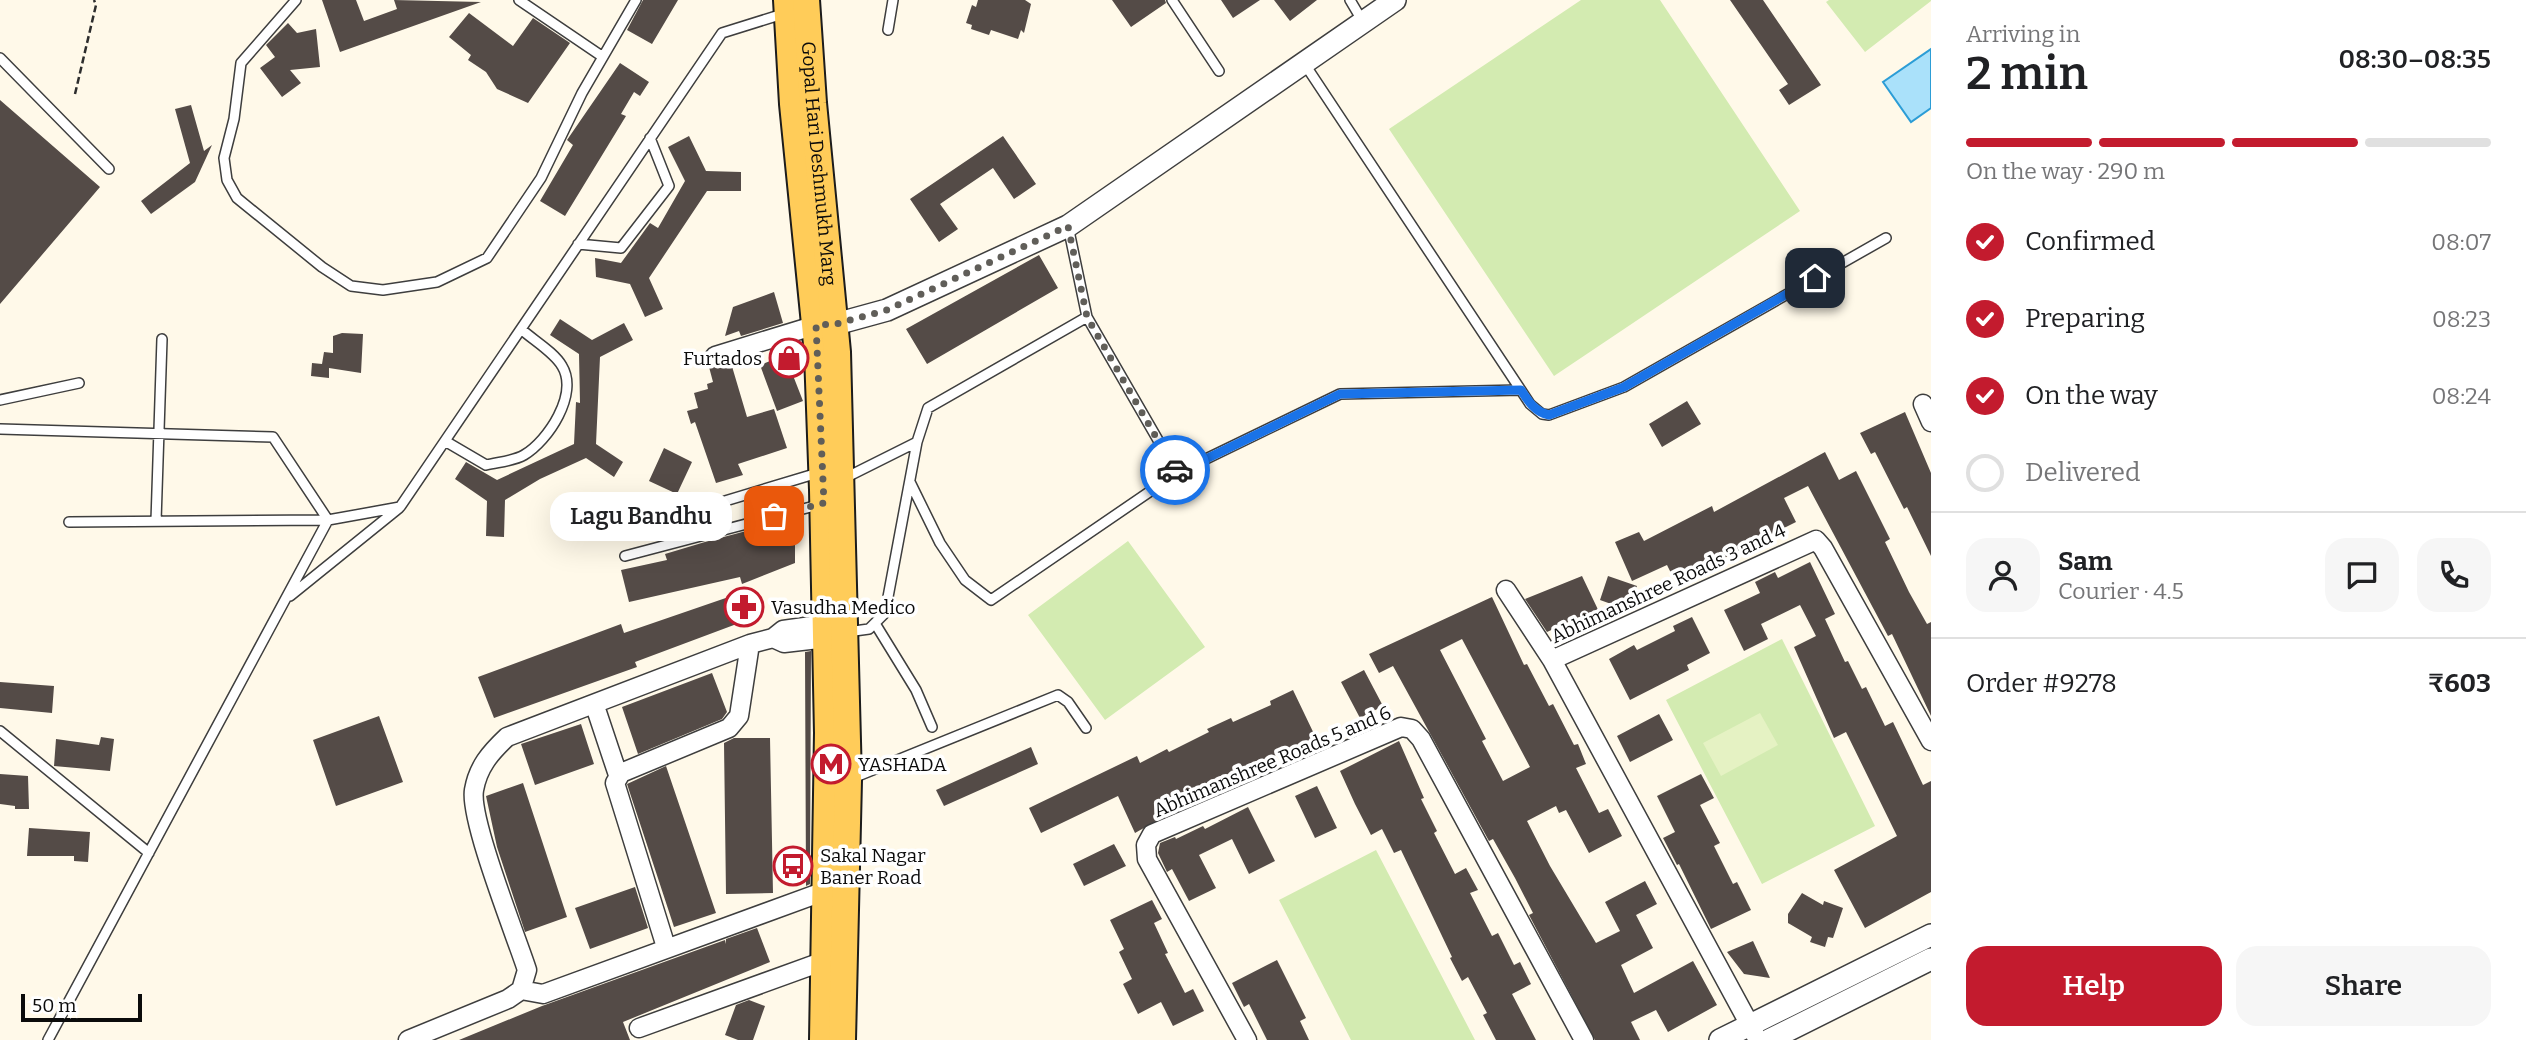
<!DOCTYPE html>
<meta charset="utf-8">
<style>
:root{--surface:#fff;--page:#f6f6f6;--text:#202124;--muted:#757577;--line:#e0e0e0;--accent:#c31b2e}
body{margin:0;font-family:Bitter,serif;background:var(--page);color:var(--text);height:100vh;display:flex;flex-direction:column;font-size:26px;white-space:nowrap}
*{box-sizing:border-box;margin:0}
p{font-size:23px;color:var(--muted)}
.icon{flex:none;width:38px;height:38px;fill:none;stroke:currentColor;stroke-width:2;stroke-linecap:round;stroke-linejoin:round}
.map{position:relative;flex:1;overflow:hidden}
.side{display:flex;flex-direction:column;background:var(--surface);width:595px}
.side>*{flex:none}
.scale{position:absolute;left:21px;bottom:18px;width:121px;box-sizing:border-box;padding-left:7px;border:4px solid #0b0b0b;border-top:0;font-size:19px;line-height:24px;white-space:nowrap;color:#0b0b0b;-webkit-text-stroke:5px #fff;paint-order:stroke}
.pin{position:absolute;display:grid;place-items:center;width:60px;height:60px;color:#fff;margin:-30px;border-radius:14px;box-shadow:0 4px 10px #0006}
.courier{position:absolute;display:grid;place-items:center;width:70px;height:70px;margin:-35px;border:5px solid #1a73e8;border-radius:50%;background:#fff;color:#222;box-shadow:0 2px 9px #0007}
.bubble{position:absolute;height:49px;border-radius:21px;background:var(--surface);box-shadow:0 7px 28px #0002;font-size:23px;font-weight:600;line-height:49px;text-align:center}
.headline em{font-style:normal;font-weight:600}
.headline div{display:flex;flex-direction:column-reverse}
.headline{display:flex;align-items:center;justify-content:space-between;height:119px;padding:0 35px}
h1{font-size:46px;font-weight:600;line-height:52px}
.bar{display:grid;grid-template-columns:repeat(4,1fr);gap:10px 7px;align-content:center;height:84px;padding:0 35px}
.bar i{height:9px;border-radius:5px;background:var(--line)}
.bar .on{background:var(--accent)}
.bar p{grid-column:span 4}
.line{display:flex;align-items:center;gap:18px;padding:0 35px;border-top:2px solid var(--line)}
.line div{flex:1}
.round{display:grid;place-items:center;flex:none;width:74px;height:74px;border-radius:21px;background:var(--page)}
ol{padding:0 35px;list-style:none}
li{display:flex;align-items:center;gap:21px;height:77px}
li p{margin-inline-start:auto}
li .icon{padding:7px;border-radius:50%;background:var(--accent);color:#fff;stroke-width:4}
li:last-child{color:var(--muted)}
li i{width:38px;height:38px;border:4px solid var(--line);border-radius:50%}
.primary-button{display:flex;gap:14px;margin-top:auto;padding:14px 35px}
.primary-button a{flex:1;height:80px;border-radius:21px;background:var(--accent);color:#fff;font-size:28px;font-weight:600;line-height:80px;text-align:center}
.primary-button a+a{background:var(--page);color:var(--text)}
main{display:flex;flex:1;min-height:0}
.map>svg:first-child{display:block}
.green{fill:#d3ebb1}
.pitch{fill:#e5f2c3}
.water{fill:#aae1fa;stroke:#2c9dd6;stroke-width:2}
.building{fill:#544b47;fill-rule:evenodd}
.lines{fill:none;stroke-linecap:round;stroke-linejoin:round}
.service-casing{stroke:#3e3e3e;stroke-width:12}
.minor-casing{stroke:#3e3e3e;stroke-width:21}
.tertiary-casing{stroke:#3e3e3e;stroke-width:24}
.primary-casing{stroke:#1c1c1c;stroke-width:30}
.path{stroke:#2d2d2d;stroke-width:2.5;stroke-dasharray:7 3.5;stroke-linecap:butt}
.service{stroke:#fff;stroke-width:9}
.minor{stroke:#fff;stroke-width:18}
.tertiary{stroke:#fff;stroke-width:21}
.primary{stroke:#ffcc59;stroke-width:26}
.done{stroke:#605e59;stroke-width:7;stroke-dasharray:0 12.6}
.route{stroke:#1a73e8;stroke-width:9}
.labels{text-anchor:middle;stroke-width:7;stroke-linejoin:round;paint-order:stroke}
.street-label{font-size:19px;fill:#0b0b0b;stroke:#fff}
.poi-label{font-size:19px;fill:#0b0b0b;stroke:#fff;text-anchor:start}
</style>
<main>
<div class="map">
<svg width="1931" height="1040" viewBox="0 0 1931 1040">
<rect width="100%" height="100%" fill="#fff9e9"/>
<!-- green -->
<path class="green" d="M1581,0H1660L1800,211L1554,376L1389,129Z
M1829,0H1931V1L1865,52L1826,2Z
M1128,541L1205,647L1105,720L1028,615Z
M1782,639L1875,826L1762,884L1666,700Z
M1376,850L1475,1040H1351L1279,900Z"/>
<!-- pitch -->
<path class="pitch" d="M1760,713L1778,745L1721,776L1703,743Z"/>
<!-- water -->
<path class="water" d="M1931,49V108L1911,122L1883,82Z"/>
<!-- building -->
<path class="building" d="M322,0H356L364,21L397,9L394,0L481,2L340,52Z
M643,0H678L652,44L627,30Z
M978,0H1025L1031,4L1024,33L1021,30L1018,39L991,30L989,35L971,29L972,25L966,23L972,5L976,7Z
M1112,0H1165L1166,3L1131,27Z
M1221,0H1260L1233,18Z
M1274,0H1317L1290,21Z
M1730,0H1763L1821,85L1789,105L1779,90L1788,84Z
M469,13L513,46L533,18L570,43L528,103L497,89L486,72L468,60L471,55L449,37Z
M288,23L297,33L316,29L320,67L290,70L301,83L282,97L260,68L275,57L266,45Z
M620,63L649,82L640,96L634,92L621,114L626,116L565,216L540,201L573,145L567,140Z
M0,100L100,187L0,304Z
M191,105L204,151L212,145L195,182L151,214L141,201L190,163L175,109Z
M689,136L706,171L741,172V191H707L649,278L663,309L645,317L630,284L596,277L595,258L621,263L650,223L658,228L685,181L668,147Z
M1003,136L1036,184L1014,199L993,168L940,204L958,229L939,242L910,199Z
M1039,255L1058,288L927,364L906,329Z
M774,292L783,323L741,336L739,331L725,336L733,307Z
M560,319L592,340L624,323L633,340L600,357L596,444L623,462L614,477L586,458L540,479L505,500L504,537L486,536L487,501L455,479L466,462L497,480L574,444L576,402L580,403L579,354L550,335Z
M342,333L363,334L361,373L329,368V378L311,376L312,363L322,364L324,352L333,353V336Z
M785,355L803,401L777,411L760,365Z
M731,363L747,417L774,409L787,448L738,464L743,475L716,483L695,422L691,424L687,411L698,408L694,393L708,389L707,384L713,382L709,367Z
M1687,401L1701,424L1662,447L1649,424Z
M1905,412L1931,473V556L1907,507L1904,509L1875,452L1871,454L1860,433Z
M664,448L692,462L677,494L649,481Z
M1825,452L1839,480L1856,471L1890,539L1885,542L1909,592L1927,624L1931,622V716L1892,634L1888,636L1808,486L1784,498L1796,522L1706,567L1704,561L1673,577L1667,565L1632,581L1615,542L1639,532L1644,541L1712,506L1714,512Z
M795,518V563L742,584L740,577L629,602L621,570L667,560L665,554L705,542Z
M1810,562L1835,614L1825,619L1845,662L1848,661L1862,689L1866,687L1885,726L1893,722L1923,785L1931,781V892L1865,928L1834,870L1897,836L1846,732L1834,738L1794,647L1816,636L1800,605L1761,624L1768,639L1744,651L1724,610L1760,593L1755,582L1775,572L1778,578Z
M1582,576L1602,618L1591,623L1586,614L1547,632L1525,599Z
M1608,576L1637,586L1628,610L1600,600Z
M749,590L758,616L635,662L637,667L494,718L478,677L621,624L624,633Z
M1492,597L1524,665L1527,664L1549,706L1553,704L1574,745L1578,744L1586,764L1576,768L1599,813L1608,809L1622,836L1589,853L1566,810L1559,813L1556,806L1527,821L1550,866L1596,943L1620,931L1605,902L1645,881L1657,904L1636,915L1653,948L1621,965L1634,993L1693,961L1717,1005L1668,1032L1656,1010L1631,1022L1640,1040H1595L1529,915L1533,913L1515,878L1493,839L1489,841L1393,666L1379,673L1369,654ZM1462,639L1530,767L1503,781L1482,741L1486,739L1440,650Z
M1692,617L1710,653L1687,665L1689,670L1630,700L1609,659L1634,645L1637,650L1675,631L1673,626Z
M811,651L810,884L806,886L805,652Z
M1364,670L1383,706L1360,718L1341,682Z
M712,673L727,712L722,719L638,754L622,707Z
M0,682L54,686L52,713L0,708Z
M1293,690L1316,738L1253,765L1255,769L1231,780L1230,777L1199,793L1196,787L1160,805L1165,816L1135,833L1118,796L1041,833L1029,808L1137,756L1140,763L1167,749L1169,752L1209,732L1207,729L1231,718L1233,722L1271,705L1270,701Z
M1659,714L1673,740L1630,762L1617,736Z
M379,716L403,782L336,806L313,740Z
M581,724L594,764L535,785L521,744Z
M101,737L114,739L110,771L54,766L56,739L99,745Z
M734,738H770L773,893L726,894L724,743Z
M1399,741L1424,798L1421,799L1437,831L1434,833L1455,874L1466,868L1478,890L1470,893L1492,936L1498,933L1514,965L1520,962L1531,984L1512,994L1536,1040H1496L1483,1015L1487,1013L1468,977L1462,981L1450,958L1452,957L1401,850L1394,853L1382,829L1371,835L1355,804L1340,771Z
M1031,747L1038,764L944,806L936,790Z
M666,766L716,913L674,927L627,784Z
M0,774L28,776L29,809H15V806L0,804Z
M1701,774L1714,798L1700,805L1720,843L1714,846L1733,884L1737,882L1751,910L1711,929L1679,864L1677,865L1663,838L1675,832L1657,796Z
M523,783L567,917L525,932L497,847L486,796Z
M1317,786L1337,828L1315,838L1295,796Z
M1248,807L1275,861L1249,874L1232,839L1199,855L1216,888L1189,901L1172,869L1167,872L1158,853L1160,843L1175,837L1176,839L1203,826L1205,829Z
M29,828L90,832L88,862L74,861V856H27Z
M1114,844L1126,866L1084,886L1073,864Z
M635,887L648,928L590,949L575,908Z
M1802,893L1823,905L1824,901L1843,908L1833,938L1828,937L1825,947L1810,942L1812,937L1788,923V914Z
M1152,900L1162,919L1154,923L1168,953L1165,954L1185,993L1193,989L1204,1011L1173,1026L1161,1002L1138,1014L1123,984L1132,979L1119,952L1124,949L1110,920Z
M757,928L770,962L623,1022L630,1040H459L542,1006L725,940L726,944V939Z
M1753,941L1770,978L1744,974L1727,952Z
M1277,960L1306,1018L1300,1021L1309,1040H1267L1249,1004L1244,1007L1232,983Z
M749,1000L765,1006L753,1040H738L725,1035L736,1005Z"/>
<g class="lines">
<defs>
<path id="service" d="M296,0L241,63L234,119L224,158L227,180L237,198L322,267L351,286L383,290L437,282L487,258L541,178L582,93L636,0
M519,0L603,57
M1172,0L1219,71
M1350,0L1363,22
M888,30L893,0
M0,58L109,169
M1304,63L1530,404L1542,414L1549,415L1624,387L1886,238
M578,244L621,248L669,186L650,138
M0,400L79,383
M0,429L273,437L328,520
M445,441L486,465C498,462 514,461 524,455C548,441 579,394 562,366C554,352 533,340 521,329
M1177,473L1340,394L1521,390
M843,479L917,442
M910,482L940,543L965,580L991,600L1177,473L1087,317
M156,521L162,339
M69,522L328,520
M619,533L821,472
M625,556L822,504
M290,596L399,508
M876,625L916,690L932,727
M847,632L869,629L885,613L917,442L928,408L1087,317L1068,226
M0,731L149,853
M853,778L1058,695L1068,702L1086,728
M48,1040L328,520L400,507L722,33L786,13"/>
<path id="minor" d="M715,356L816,325
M1923,404L1931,422
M1506,590L1552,660
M773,638L784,643L827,638
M595,706L618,775
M666,947L615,783L621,773L729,728L739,716L750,644
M521,990L543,994L825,891
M639,1028L824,961
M408,1040L508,999L521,990L527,970C516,936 469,819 474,790C478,767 490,753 507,737L750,644L773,638L783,630L826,624
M1247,1040L1147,859L1146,845L1152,834L1401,727L1412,729L1421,739L1584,1040
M1758,1040L1552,660L1816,540L1823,548L1931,741"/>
<path id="tertiary" d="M820,325L836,324L887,310L1068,226L1395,0
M1720,1040L1931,935
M1769,1040L1931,959"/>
<g id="primary">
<path d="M787,0L793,104L818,354L823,490L828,733L823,1040"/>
<path id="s1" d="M806,0L813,103L837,352L848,780L842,1040"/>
</g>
</defs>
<!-- service casing -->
<use href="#service" class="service-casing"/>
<!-- minor casing -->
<use href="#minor" class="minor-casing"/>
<!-- tertiary casing -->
<use href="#tertiary" class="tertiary-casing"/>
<!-- primary casing -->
<use href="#primary" class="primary-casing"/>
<!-- path -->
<path class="path" d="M75,94L96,5L94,0"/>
<!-- service -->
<use href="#service" class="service"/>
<!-- minor -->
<use href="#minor" class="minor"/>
<!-- tertiary -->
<use href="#tertiary" class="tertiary"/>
<!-- primary -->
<use href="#primary" class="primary"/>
</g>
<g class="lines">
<!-- done -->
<path class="done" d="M774,516L824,503L816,325L836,324L887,310L1068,226L1087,317L1175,470"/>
<!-- route -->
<path class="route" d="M1175,470L1177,473L1340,394L1521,390C1528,401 1535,412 1549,415L1624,387L1815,278"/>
</g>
<!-- icons -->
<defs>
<symbol id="shop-ring" viewBox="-11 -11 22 22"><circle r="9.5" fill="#fff" stroke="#c31b2e" stroke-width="1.5"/><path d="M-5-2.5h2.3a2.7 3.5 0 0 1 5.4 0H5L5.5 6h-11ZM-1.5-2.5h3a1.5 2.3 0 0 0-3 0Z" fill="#c31b2e"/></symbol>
<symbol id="pharmacy-ring" viewBox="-11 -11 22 22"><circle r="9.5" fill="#fff" stroke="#c31b2e" stroke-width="1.5"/><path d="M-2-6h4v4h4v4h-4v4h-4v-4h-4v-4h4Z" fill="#c31b2e"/></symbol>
<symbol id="metro-ring" viewBox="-11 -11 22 22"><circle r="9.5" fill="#fff" stroke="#c31b2e" stroke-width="1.5"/><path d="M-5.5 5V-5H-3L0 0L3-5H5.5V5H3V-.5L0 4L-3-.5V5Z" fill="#c31b2e"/></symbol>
<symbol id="bus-ring" viewBox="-11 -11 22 22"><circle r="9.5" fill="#fff" stroke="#c31b2e" stroke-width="1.5"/><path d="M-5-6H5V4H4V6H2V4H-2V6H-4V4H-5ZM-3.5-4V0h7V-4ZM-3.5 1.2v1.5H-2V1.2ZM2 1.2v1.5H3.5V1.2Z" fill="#c31b2e"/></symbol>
</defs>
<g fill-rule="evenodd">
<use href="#shop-ring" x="767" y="336" width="44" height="44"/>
<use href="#pharmacy-ring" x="722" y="585" width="44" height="44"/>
<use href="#metro-ring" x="809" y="742" width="44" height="44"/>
<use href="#bus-ring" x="771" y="844" width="44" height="44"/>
</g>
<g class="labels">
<!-- street labels -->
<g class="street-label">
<text dy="7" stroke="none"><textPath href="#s1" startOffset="164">Gopal Hari Deshmukh Marg</textPath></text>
<text transform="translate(1668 583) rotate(-25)" y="7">Abhimanshree Roads 3 and 4</text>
<text transform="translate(1272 761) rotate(-23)" y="7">Abhimanshree Roads 5 and 6</text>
</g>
<!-- poi labels -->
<g class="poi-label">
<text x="762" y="365" text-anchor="end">Furtados</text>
<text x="771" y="614">Vasudha Medico</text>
<text x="858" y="771">YASHADA</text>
<text x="820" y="862">Sakal Nagar<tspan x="820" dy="22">Baner Road</tspan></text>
</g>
</g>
</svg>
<div class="scale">50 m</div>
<div class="pin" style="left:774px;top:516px;background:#ea580c"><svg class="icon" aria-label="bag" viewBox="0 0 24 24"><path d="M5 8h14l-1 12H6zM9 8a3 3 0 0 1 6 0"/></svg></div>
<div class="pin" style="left:1815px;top:278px;background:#1f2937"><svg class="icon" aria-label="home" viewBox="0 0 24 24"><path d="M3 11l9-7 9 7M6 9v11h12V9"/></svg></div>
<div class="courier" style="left:1175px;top:470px"><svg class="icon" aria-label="car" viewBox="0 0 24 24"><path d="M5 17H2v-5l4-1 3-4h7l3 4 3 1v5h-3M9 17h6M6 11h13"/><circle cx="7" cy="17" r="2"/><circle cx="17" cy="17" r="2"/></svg></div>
<div class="bubble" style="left:550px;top:492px;width:182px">Lagu Bandhu</div>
</div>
<section class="side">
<div class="headline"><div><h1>2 min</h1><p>Arriving in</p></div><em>08:30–08:35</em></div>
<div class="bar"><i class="on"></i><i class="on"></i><i class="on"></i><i></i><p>On the way · 290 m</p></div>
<ol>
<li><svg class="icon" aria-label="check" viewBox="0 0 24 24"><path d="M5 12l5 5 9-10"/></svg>Confirmed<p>08:07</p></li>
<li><svg class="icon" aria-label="check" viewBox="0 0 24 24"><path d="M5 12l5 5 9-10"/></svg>Preparing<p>08:23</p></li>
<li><svg class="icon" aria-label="check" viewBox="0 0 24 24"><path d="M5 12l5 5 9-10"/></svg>On the way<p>08:24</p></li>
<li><i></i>Delivered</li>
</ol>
<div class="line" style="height:126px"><a class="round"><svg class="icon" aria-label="person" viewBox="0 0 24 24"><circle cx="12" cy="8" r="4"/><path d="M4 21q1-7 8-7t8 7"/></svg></a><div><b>Sam</b><p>Courier · 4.5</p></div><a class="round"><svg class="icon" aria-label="chat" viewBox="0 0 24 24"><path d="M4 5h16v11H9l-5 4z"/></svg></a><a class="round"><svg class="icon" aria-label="phone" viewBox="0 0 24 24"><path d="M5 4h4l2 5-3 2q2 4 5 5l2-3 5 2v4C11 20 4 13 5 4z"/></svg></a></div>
<div class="line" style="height:91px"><div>Order #9278</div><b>₹603</b></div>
<div class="primary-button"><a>Help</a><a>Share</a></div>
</section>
</main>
